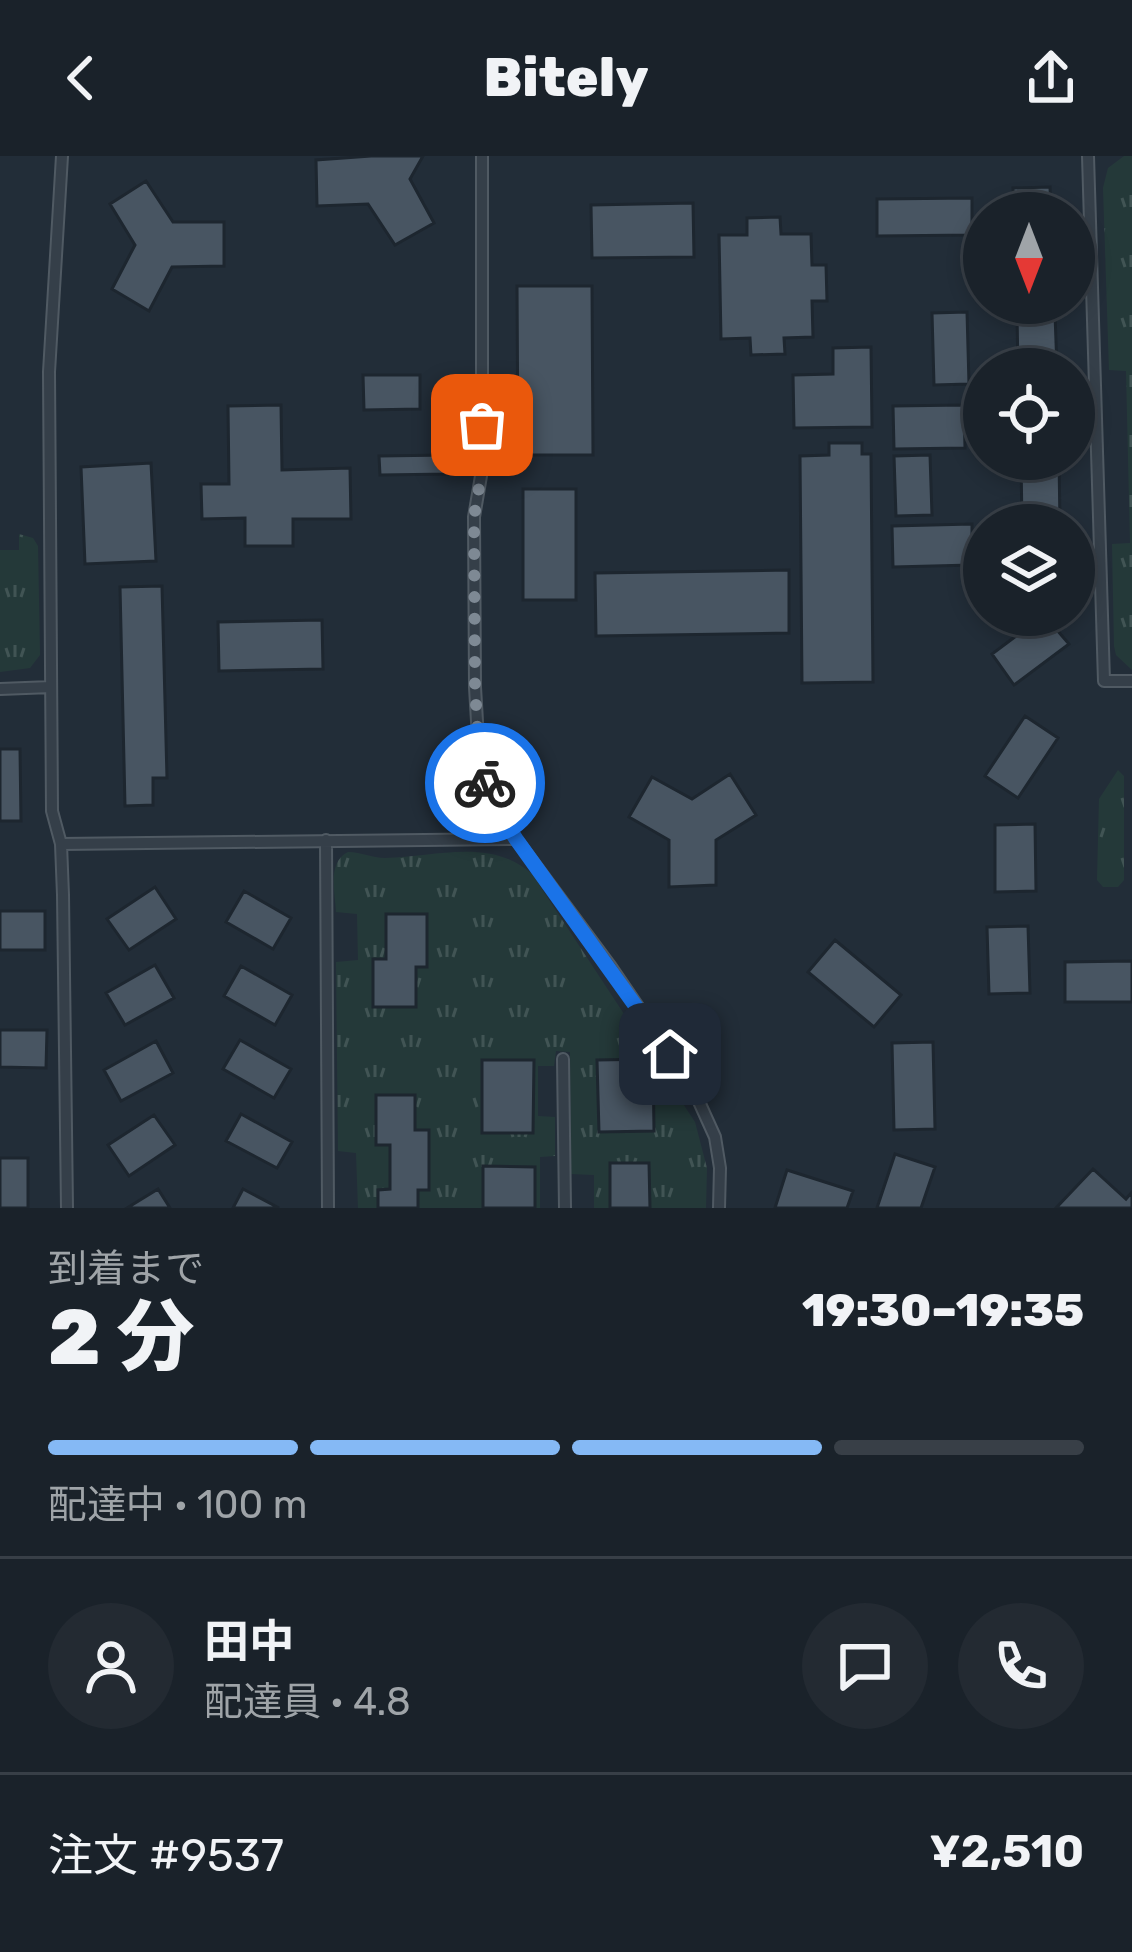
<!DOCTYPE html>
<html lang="ja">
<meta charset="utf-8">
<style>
:root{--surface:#1a222a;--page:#232a32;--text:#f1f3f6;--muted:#9fa4a8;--line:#383f47;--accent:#85b9f5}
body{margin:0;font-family:Rubik,"Noto Sans JP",sans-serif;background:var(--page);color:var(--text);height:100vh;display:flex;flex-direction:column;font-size:45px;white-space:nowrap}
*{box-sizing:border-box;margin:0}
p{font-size:39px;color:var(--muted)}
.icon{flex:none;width:66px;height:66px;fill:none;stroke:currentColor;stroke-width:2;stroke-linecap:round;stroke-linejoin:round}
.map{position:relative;height:1052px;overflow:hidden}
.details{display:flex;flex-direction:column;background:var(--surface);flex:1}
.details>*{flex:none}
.needle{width:78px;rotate:180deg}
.buttons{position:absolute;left:963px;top:36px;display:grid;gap:24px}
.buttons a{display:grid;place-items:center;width:132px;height:132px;border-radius:50%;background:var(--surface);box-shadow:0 6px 18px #0003,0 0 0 3px var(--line);font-size:60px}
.pin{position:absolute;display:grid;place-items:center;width:102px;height:102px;color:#fff;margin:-51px;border-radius:24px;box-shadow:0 6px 18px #0006}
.courier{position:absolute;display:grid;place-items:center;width:120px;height:120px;margin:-60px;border:9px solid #1a73e8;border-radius:50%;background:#fff;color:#222;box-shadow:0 3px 15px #0007}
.overview em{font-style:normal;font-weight:800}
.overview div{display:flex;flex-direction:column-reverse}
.overview{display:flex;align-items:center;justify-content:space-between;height:204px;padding:0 48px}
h1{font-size:78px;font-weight:800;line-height:90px}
.bar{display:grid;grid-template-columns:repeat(4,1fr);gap:18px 12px;align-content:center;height:144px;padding:0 48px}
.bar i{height:15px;border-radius:9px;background:var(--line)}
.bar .active{background:var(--accent)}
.bar p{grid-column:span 4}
.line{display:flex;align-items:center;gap:30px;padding:0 48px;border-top:3px solid var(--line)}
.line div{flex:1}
.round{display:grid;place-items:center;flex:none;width:126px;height:126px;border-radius:63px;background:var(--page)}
header{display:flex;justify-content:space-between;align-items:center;height:156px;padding:0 48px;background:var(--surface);font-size:54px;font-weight:800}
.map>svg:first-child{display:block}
.grass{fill:url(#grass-tufts)}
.building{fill:#485562;stroke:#1d262f;stroke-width:3}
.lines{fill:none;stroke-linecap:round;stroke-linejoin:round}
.service-casing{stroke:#505a63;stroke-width:14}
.service{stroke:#353f49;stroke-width:10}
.done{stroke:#7e8994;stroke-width:12;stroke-dasharray:0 21.6}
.route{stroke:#1a73e8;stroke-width:15}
</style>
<header><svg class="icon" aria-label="back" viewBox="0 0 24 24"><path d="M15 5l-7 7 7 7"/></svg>Bitely<svg class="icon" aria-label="share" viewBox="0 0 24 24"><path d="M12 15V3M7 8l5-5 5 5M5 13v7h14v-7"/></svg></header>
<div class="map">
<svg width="1132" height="1052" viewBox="0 0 1132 1052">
<defs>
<pattern id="grass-tufts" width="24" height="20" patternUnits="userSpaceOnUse" patternTransform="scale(3)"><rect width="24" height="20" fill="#243939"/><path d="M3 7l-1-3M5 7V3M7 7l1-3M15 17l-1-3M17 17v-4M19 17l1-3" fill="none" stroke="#415454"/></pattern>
</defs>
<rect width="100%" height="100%" fill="#222d38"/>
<!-- grass -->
<path class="grass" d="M1124,0H1132V514L1116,499L1114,490L1112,388L1130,387L1126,215L1109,214L1103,32L1108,12Z
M19,378L33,382L38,390L40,499L30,512L0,516V394H19Z
M1118,614L1124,620V724L1118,731H1103L1097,724L1099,643Z
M348,696C362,696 371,702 385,702C436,701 490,681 532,718L695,966L707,1012L706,1052H594V1019L571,1018L570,896L556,895L554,910H538V960L555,961V1000L540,1001V1052H358L356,997L338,995L336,806L358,804L357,758L336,756C335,736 327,706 348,696Z"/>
<!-- building -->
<path class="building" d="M371,0H423L410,23L434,67L395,89L368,48L317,50L316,4Z
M146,25L173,66H224V110L172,111L149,155L112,133L135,89L110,48Z
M1050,31L1051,57H1014L1013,32Z
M972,42V79L877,80V43Z
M693,47L694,101L592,102L591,49Z
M780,61L781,78H811L812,109H826L827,145H812L813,181L784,182L785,198L751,199L750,182L721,183L719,79H747V62Z
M517,130H592L593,299H518Z
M967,156L969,228L934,229L932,157Z
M1055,158L1057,213H1018L1017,159Z
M871,191L872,271L794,272L793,219L833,218V192Z
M363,219H420V253L364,254Z
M281,249L282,314L350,312L351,363H293V390H245V362L202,363L201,328H229L228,250Z
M964,249L965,292L894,293L893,250Z
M829,287H862V298H871L873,526L802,527L800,300L829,299Z
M448,299L449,318L380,319L379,300Z
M930,299L932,359L896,360L894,300Z
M1021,303H1059L1060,369H1022Z
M151,307L156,405L85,408L81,311Z
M523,333H576V444H523Z
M972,368V409L893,411L892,370Z
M789,414V477L596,480L595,417Z
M162,430L167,622H153V649L125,650L120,431Z
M1044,459L1069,488L1014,529L992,498Z
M322,464L323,513L219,515L218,466Z
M1025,560L1058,582L1018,642L985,620Z
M0,593H20L21,665H0Z
M730,618L756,659L716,684V729L669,731V684L629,661L652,621L692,643Z
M1035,668L1036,735L995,736V669Z
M155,731L176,763L129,794L107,763Z
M244,735L291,762L273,793L226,766Z
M0,755H45V794H0Z
M386,758H427V811H416V851H373V803H386Z
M1028,770L1030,837L989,838L987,771Z
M835,784L901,839L874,871L808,816Z
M1132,805V846H1065V806Z
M155,809L174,842L125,869L106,837Z
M241,810L292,839L275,869L224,840Z
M0,874H47L46,912L0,911Z
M240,884L291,913L274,942L223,913Z
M156,885L173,917L121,945L104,914Z
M933,886L935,973L894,974L892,887Z
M653,903L654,975L599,976L597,904Z
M482,904H534L533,977H482Z
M376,939H415V974H429V1034H418V1052H378V1034L390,1033V989H376Z
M241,958L292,986L277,1012L226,985Z
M154,959L175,989L129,1020L108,989Z
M895,998L935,1011L921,1052H877Z
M0,1002H28V1052H0Z
M610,1007H649L650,1052H610Z
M483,1010L535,1011V1052H483Z
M1093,1013L1126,1043L1132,1036V1052H1056Z
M787,1014L853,1035L847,1052H775Z
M158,1033L170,1052H127Z
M243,1033L279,1052H233Z"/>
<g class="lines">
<defs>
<path id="service" d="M62,0L49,216L52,655L61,688L63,739L67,1052
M482,0V314L474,361L475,531L479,600L487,634L516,683L611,811L691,928L715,981L720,1012L719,1052
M1088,0L1104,525H1132
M0,533L51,531
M326,684L328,1052
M61,688L516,683
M563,903L565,1052"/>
</defs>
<!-- service casing -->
<use href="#service" class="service-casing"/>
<!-- service -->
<use href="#service" class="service"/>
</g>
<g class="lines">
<!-- done -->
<path class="done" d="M482,269V314L474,361L475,531L479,600L485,627"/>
<!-- route -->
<path class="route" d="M485,627L492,646L516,683L670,898"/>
</g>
</svg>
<div class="buttons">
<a><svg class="needle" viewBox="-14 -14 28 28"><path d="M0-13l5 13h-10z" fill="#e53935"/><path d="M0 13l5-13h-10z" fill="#9fa4a8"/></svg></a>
<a><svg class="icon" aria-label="locate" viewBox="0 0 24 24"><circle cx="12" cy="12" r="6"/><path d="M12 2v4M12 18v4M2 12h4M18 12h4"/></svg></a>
<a><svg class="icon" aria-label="layers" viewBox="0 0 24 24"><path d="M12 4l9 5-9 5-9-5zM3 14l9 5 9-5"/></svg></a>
</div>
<div class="pin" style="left:482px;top:269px;background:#ea580c"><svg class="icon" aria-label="bag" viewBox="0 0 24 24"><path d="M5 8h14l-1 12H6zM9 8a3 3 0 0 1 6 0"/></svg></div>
<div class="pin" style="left:670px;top:898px;background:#1f2937"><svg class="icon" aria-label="home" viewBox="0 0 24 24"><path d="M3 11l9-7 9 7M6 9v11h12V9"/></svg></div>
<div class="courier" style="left:485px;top:627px"><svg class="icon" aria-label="bike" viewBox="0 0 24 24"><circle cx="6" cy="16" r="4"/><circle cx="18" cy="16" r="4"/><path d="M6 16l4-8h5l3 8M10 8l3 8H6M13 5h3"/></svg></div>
</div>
<section class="details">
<div class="overview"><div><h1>2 分</h1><p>到着まで</p></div><em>19:30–19:35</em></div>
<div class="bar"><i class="active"></i><i class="active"></i><i class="active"></i><i></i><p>配達中 · 100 m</p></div>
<div class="line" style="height:216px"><a class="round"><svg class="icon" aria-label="person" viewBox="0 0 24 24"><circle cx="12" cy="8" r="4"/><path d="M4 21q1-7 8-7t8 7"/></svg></a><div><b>田中</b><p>配達員 · 4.8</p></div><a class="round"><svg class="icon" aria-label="chat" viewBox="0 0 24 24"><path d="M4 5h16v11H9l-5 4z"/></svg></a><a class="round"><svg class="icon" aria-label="phone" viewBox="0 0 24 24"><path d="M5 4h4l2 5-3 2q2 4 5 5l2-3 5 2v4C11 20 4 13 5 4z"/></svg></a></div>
<div class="line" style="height:156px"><div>注文 #9537</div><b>¥2,510</b></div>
</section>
